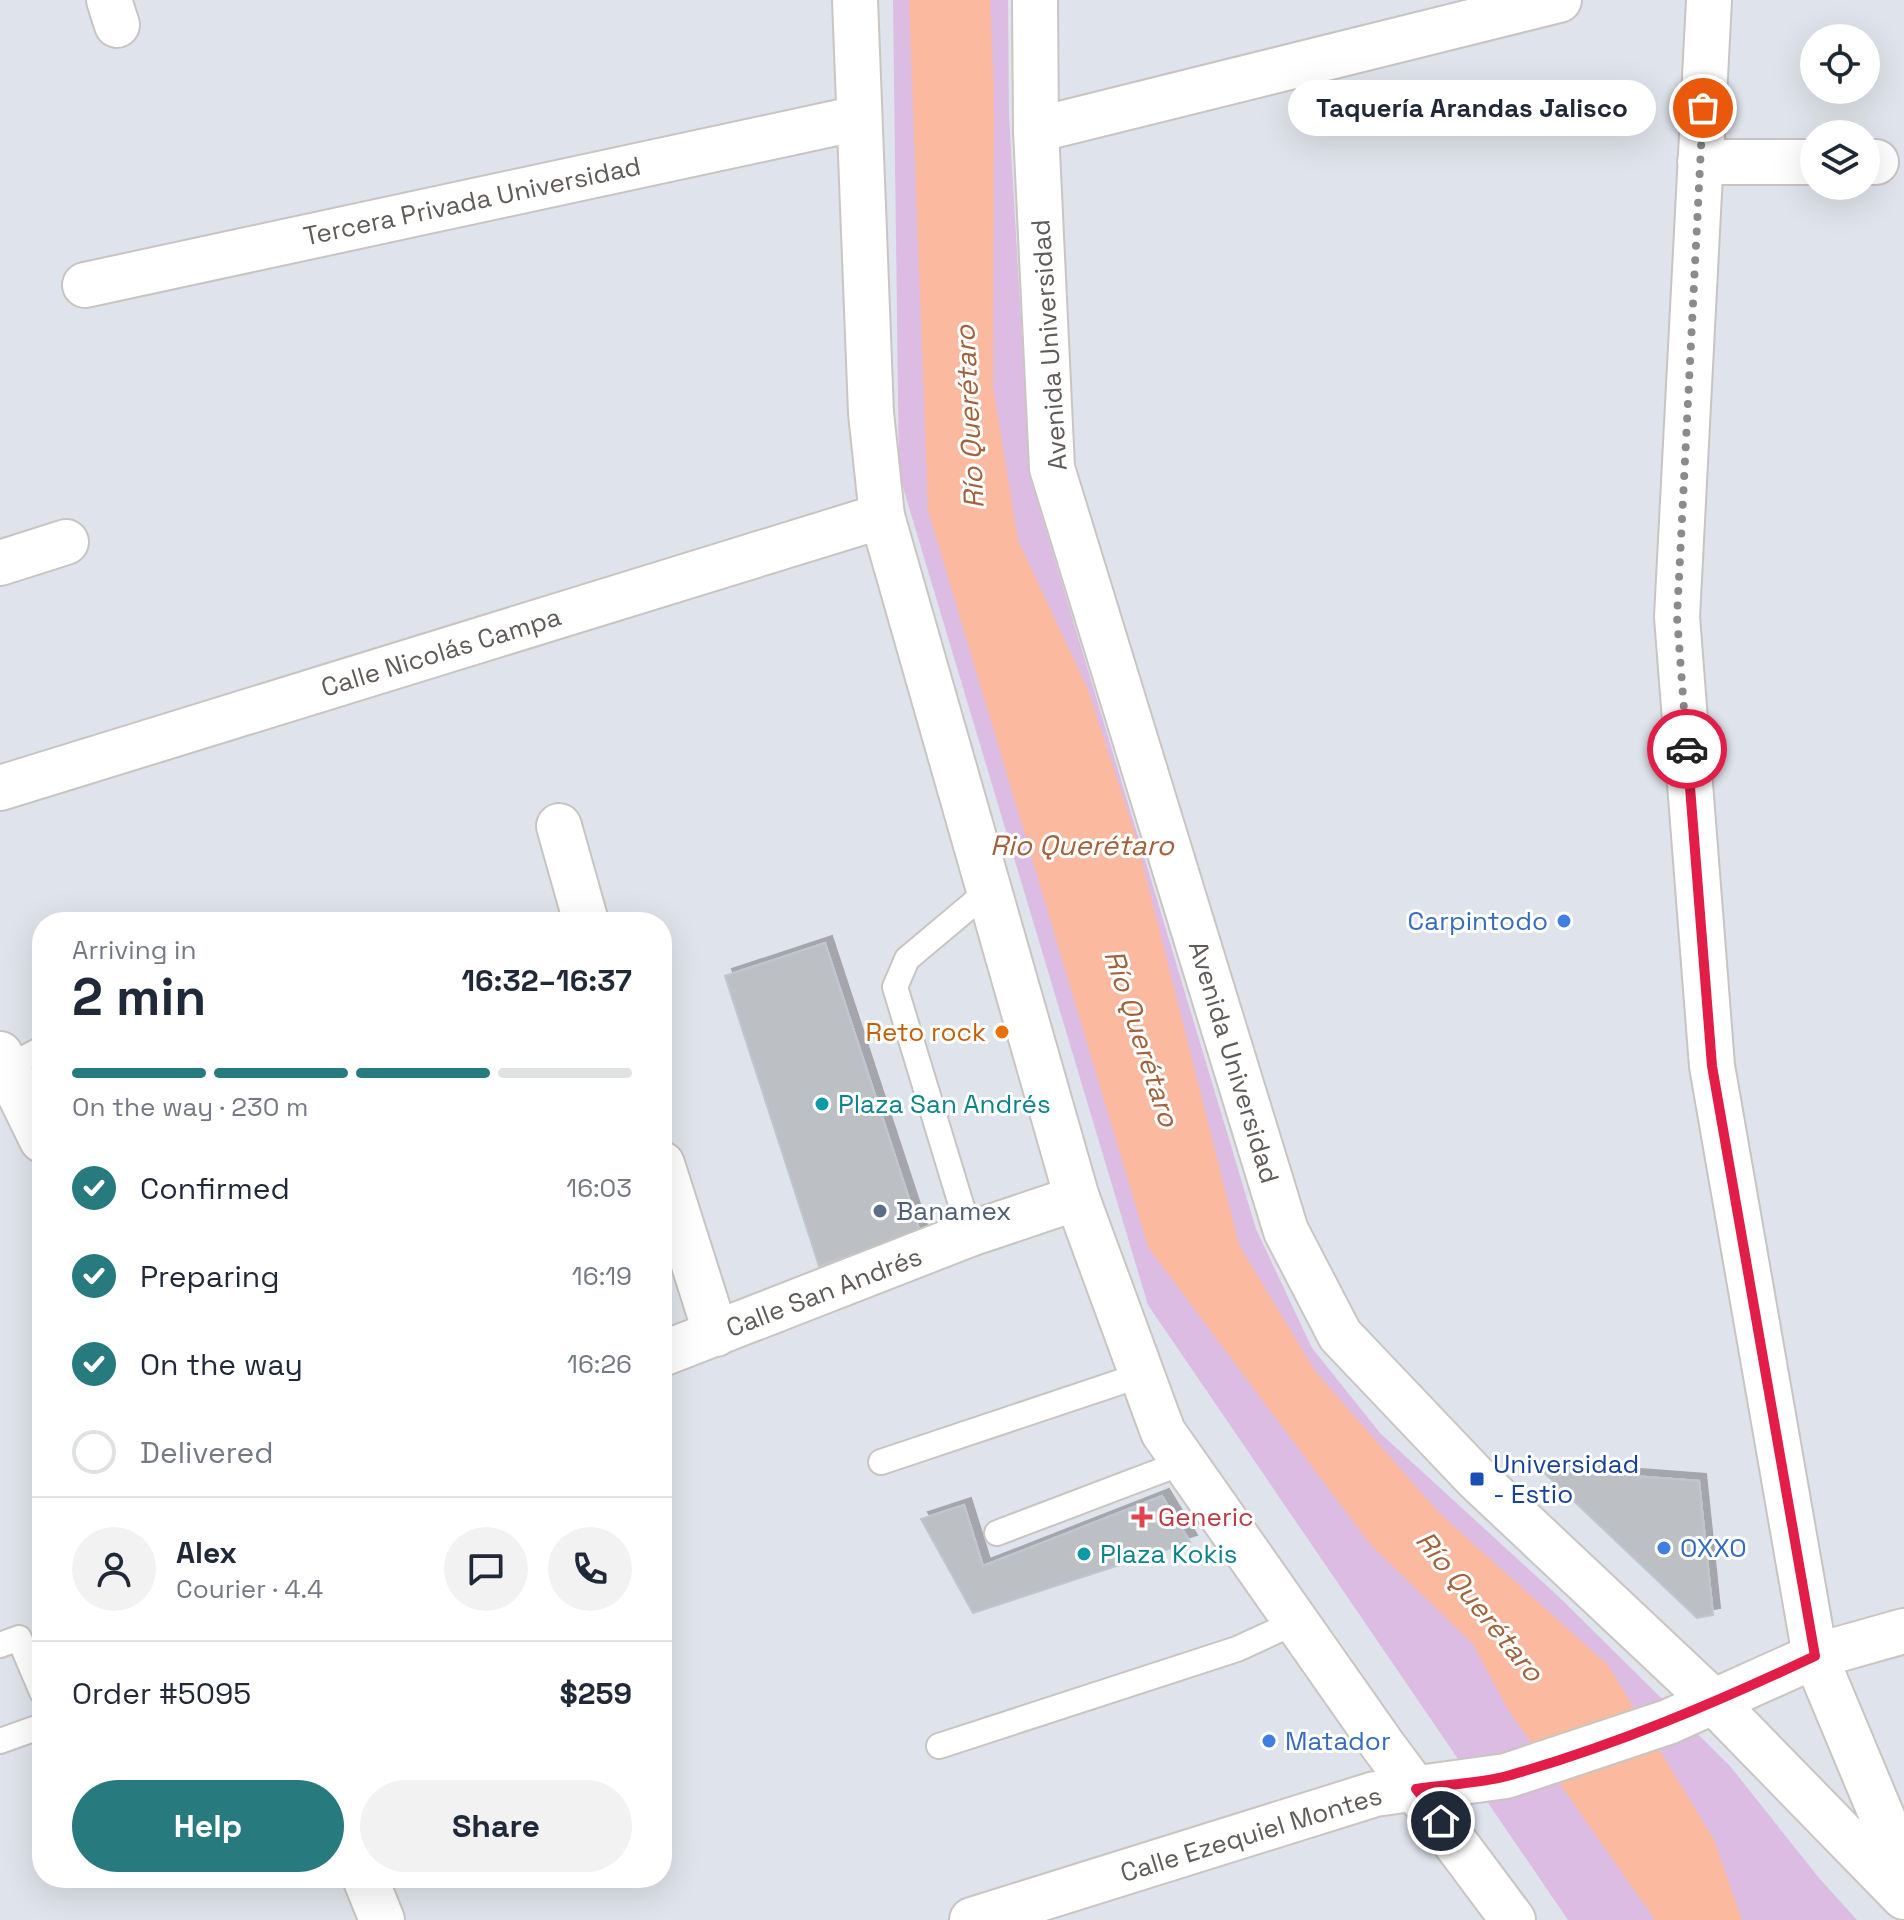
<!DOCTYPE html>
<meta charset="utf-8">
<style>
:root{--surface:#fff;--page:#f2f2f3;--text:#1f2937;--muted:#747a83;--line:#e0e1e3;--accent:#277b7e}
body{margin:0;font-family:"Space Grotesk",sans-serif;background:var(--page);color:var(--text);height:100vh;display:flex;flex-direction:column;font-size:30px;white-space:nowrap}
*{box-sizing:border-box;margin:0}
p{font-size:26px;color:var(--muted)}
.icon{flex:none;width:44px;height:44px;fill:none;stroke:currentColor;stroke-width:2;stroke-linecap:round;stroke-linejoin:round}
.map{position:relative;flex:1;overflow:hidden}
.details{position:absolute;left:32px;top:912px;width:640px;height:976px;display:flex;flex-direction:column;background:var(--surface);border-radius:32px;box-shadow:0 8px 32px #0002}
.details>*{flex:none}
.fabs{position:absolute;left:1800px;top:24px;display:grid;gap:16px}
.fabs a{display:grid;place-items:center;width:80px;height:80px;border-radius:50%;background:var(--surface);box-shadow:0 8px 32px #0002;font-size:40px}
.pin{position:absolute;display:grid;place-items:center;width:68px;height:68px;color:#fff;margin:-34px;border:4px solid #fff;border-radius:50%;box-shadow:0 2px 8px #0007}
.courier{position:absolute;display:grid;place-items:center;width:80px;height:80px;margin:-40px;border:6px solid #e11d48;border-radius:50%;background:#fff;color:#222;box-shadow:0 2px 10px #0007}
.bubble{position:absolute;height:56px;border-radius:28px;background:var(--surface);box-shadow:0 8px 32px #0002;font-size:26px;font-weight:700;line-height:56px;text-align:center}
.summary em{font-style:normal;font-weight:700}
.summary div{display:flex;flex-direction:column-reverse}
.summary{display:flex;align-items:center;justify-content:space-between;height:136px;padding:0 40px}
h1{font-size:52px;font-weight:700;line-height:60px}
.bar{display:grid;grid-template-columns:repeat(4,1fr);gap:12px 8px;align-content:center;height:96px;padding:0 40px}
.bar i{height:10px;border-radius:6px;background:var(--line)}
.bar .active{background:var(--accent)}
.bar p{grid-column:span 4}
.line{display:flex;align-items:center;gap:20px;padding:0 40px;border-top:2px solid var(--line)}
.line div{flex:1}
.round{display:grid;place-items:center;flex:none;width:84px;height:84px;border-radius:42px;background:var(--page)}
ol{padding:0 40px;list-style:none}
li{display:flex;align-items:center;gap:24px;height:88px}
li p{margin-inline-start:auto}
li .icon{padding:8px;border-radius:50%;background:var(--accent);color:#fff;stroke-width:4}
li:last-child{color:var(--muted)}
li i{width:44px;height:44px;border:4px solid var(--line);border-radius:50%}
.button{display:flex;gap:16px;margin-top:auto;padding:16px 40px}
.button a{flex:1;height:92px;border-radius:48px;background:var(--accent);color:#fff;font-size:32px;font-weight:700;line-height:92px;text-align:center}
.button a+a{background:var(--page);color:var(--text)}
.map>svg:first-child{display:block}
.green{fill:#dcbce2}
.water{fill:#fbba9f}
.building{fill:#bcc0c5;stroke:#bec6cf;stroke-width:2;filter:url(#shadow)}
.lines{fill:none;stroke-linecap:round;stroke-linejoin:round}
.lane-casing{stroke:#c8c5c1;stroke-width:28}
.street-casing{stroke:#c8c5c1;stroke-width:48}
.secondary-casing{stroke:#cac5c1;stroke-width:48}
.lane{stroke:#fff;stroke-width:24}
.street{stroke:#fff;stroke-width:44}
.secondary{stroke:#fff;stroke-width:44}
.done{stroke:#8c8b8b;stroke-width:8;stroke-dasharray:0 14.4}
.route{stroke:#e11d48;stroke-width:10}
.shop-dot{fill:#3f7fe0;stroke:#fff;stroke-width:3}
.food-dot{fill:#e8710a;stroke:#fff;stroke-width:3}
.culture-dot{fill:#0f9aa8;stroke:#fff;stroke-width:3}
.service-dot{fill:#5c6f8a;stroke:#fff;stroke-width:3}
.transit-dot{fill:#1a4fb4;stroke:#fff;stroke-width:3}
.health-dot{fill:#e0444e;stroke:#fff;stroke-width:3}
.labels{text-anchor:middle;stroke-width:6;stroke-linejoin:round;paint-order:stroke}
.street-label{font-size:26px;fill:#605b58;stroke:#fff}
.shop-label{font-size:26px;fill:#366cbe;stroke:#fff;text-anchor:start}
.food-label{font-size:26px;fill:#c56008;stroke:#fff;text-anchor:end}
.culture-label{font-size:26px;fill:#0d838f;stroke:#fff;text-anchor:start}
.service-label{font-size:26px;fill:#4e5e75;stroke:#fff;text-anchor:start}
.transit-label{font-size:26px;fill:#164399;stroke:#fff;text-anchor:start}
.health-label{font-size:26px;fill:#be3a42;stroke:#fff;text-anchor:start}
.water-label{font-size:28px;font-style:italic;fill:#a2623c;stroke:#fff}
</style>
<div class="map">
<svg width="1904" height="1920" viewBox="0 0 1904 1920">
<defs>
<filter id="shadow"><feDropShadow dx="7" dy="-7" stdDeviation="0" flood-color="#0004"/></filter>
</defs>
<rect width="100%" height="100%" fill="#dfe3eb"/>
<!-- green -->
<path class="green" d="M893,0H1008L1009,114L1030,477L1256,1229L1312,1348L1380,1433L1559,1597L1730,1766L1819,1878L1857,1920H1568L1148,1305L899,474Z"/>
<!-- water -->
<path class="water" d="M909,0H990L994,96L993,387L1018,540L1088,690L1135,834L1239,1245L1315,1371L1439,1513L1608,1665L1714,1840L1742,1920H1655L1507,1708L1473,1644L1370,1544L1148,1247L928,510Z"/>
<!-- building -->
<path class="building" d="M825,943L920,1232L819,1266L725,976Z
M1540,1469L1699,1481L1713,1615L1697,1618Z
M1162,1496L1190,1542L973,1613L921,1519L964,1505L983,1566Z"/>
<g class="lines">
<defs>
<path id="lane" d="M7,1067L42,1049
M970,1234L895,987L907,959L988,891
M881,1462L1141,1375
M997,1533L1184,1462
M0,1645L19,1638L42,1692
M0,1741L42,1726
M939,1746L1237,1649L1296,1622"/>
<path id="street" d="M109,0L117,25
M1709,0L1677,617L1712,1066L1815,1656L1904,1869
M1036,130L1559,0
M1700,162H1814
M1866,162H1876
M85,285L859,118
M0,563L66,542
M0,788L882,516
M559,826L586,922
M0,1054L42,1140
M662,1164L716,1334
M662,1354L970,1234L1077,1198
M365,1878L382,1920"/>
<path id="secondary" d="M855,0L871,413L882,516L1077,1198L1163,1432L1384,1747L1513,1920
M1035,0L1036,130L1052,468L1286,1231L1340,1335L1477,1479L1715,1703L1904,1897
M972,1920L1375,1794L1506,1776L1668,1722L1815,1656L1904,1631"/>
</defs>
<!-- lane casing -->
<use href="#lane" class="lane-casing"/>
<!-- street casing -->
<use href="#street" class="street-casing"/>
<!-- secondary casing -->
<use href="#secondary" class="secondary-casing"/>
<!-- lane -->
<use href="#lane" class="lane"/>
<!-- street -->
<use href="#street" class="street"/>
<!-- secondary -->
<use href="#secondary" class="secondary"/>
</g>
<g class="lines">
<!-- done -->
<path class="done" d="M1687,749L1677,617L1703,108"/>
<!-- route -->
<path class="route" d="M1441,1821L1416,1789C1446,1784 1478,1784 1507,1776C1614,1746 1715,1703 1815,1656L1712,1066L1687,749"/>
</g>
<!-- markers -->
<g class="shop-dot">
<circle cx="1564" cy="921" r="8"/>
<circle cx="1664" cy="1548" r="8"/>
<circle cx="1269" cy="1741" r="8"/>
</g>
<circle class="food-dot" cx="1002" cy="1032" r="8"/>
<g class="culture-dot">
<circle cx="822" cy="1104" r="8"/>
<circle cx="1084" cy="1554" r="8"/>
</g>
<circle class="service-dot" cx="880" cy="1211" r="8"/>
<rect class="transit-dot" x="1469" y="1471" width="16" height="16" rx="4"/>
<path class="health-dot" d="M1138 1505h8v8h8v8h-8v8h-8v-8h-8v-8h8z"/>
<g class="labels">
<!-- street labels -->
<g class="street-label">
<text transform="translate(472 201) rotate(-12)" y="9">Tercera Privada Universidad</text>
<text transform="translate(1049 345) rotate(-94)" y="9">Avenida Universidad</text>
<text transform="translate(441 652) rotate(-17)" y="9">Calle Nicolás Campa</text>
<text transform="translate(1234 1062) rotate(73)" y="9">Avenida Universidad</text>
<text transform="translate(824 1292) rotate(-21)" y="9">Calle San Andrés</text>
<text transform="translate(1251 1834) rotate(-17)" y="9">Calle Ezequiel Montes</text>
</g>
<!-- shop labels -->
<g class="shop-label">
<text x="1548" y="930" text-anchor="end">Carpintodo</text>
<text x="1680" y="1557">OXXO</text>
<text x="1285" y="1750">Matador</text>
</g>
<!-- food labels -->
<g class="food-label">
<text x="986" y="1041">Reto rock</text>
</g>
<!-- culture labels -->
<g class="culture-label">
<text x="838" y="1113">Plaza San Andrés</text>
<text x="1100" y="1563">Plaza Kokis</text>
</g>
<!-- service labels -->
<g class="service-label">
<text x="896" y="1220">Banamex</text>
</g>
<!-- transit labels -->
<g class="transit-label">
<text x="1493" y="1473">Universidad<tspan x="1493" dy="30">- Estio</tspan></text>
</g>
<!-- health labels -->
<g class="health-label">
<text x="1158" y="1526">Generic</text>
</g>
<!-- water labels -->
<g class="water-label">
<text transform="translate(969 417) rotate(-93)" y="10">Río Querétaro</text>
<text x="1082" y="855">Rio Querétaro</text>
<text transform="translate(1142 1038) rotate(72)" y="10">Río Querétaro</text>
<text transform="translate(1480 1606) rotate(51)" y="10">Río Querétaro</text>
</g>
</g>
</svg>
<div class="fabs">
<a><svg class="icon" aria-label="locate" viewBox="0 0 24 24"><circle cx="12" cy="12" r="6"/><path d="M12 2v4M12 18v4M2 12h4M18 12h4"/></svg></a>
<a><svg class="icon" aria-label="layers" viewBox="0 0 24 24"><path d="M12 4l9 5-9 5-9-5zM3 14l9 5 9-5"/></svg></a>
</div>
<div class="pin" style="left:1703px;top:108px;background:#ea580c"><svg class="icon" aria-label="bag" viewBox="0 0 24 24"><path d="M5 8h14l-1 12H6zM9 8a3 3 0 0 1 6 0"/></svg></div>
<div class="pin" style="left:1441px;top:1821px;background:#1f2937"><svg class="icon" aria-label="home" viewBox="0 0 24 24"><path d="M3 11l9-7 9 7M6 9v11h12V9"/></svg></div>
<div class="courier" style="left:1687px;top:749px"><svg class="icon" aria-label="car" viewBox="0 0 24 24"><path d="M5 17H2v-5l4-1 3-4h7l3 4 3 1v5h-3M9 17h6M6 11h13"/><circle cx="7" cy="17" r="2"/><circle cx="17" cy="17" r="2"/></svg></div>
<div class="bubble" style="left:1288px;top:80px;width:368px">Taquería Arandas Jalisco</div>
<section class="details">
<div class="summary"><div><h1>2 min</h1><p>Arriving in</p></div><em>16:32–16:37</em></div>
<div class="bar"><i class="active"></i><i class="active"></i><i class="active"></i><i></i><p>On the way · 230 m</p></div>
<ol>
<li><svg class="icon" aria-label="check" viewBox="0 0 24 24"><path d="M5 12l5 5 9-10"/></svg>Confirmed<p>16:03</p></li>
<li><svg class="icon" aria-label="check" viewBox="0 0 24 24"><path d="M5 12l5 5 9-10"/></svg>Preparing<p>16:19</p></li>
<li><svg class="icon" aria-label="check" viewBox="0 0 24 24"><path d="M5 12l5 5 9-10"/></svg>On the way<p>16:26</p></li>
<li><i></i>Delivered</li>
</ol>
<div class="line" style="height:144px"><a class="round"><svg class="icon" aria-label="person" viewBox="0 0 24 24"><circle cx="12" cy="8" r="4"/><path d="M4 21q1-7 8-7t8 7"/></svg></a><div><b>Alex</b><p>Courier · 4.4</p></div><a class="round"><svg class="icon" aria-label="chat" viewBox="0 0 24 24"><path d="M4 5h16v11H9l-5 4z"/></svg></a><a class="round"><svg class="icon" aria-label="phone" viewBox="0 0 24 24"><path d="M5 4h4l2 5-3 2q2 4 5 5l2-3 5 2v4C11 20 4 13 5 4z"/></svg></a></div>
<div class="line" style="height:104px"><div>Order #5095</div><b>$259</b></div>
<div class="button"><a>Help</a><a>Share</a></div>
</section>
</div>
